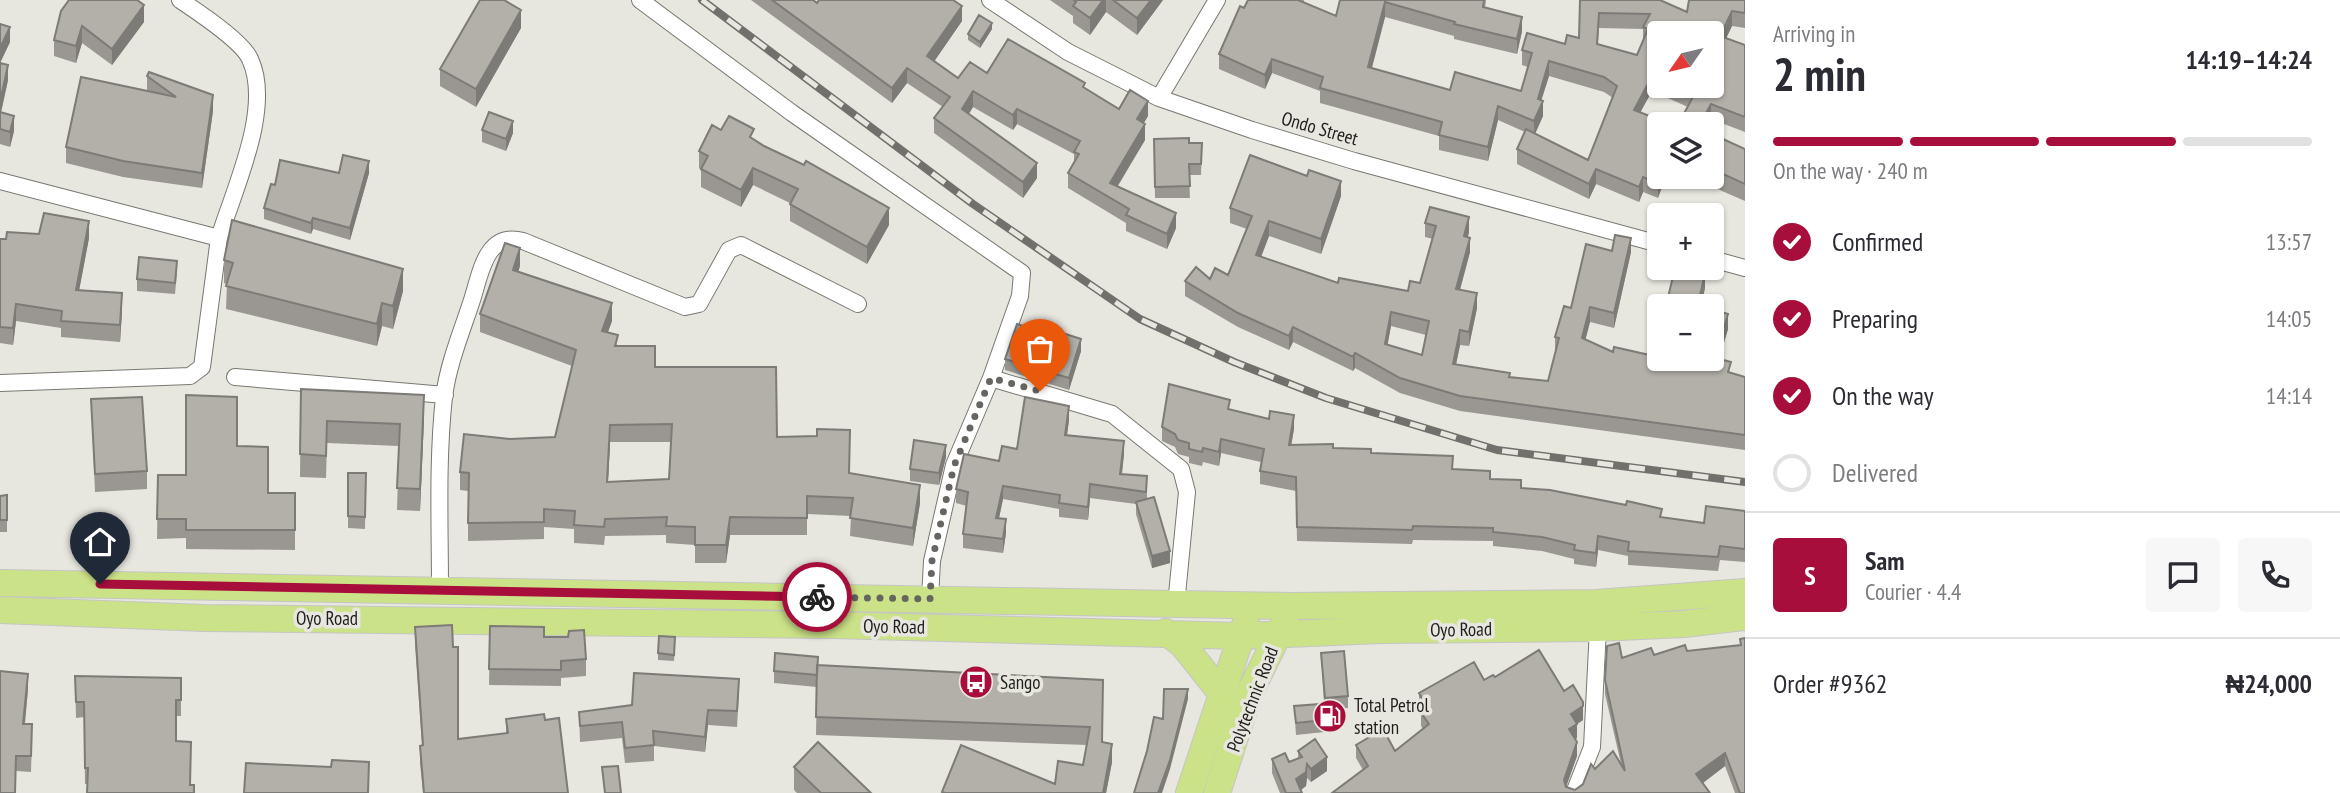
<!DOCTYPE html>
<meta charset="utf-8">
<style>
:root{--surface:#fff;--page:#f7f7f7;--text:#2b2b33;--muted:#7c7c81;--line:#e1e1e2;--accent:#a70e3b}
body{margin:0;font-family:"PT Sans Narrow",sans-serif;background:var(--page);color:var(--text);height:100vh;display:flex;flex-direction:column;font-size:26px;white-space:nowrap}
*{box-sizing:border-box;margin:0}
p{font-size:23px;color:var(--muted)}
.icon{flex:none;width:38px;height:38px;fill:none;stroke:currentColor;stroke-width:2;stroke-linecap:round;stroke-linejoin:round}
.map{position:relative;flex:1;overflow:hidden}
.sheet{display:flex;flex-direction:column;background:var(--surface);width:595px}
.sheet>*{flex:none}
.needle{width:46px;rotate:236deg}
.buttons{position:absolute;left:1647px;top:21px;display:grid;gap:14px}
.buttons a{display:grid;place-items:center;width:77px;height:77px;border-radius:7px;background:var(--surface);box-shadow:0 2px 5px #0004;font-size:35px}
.pin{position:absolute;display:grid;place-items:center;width:60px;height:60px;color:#fff;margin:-72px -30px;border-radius:50% 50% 50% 0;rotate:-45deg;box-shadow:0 0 7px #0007}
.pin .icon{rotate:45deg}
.courier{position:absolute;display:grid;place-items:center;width:70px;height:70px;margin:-35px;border:5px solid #a70e3b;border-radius:50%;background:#fff;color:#222;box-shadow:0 2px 9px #0007}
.head em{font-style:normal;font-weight:800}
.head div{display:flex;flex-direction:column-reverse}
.head{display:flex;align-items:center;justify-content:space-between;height:119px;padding:0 28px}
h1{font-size:46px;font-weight:800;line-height:52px}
.bar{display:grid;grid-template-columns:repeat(4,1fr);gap:10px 7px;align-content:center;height:84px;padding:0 28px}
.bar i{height:9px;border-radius:5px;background:var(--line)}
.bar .selected{background:var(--accent)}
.bar p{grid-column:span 4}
.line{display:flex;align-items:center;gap:18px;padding:0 28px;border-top:2px solid var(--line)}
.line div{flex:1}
.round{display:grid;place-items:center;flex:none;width:74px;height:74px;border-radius:7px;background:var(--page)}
ol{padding:0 28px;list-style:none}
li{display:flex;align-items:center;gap:21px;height:77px}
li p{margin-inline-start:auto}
li .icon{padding:7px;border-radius:50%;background:var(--accent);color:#fff;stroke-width:4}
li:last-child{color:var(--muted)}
li i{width:38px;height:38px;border:4px solid var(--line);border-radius:50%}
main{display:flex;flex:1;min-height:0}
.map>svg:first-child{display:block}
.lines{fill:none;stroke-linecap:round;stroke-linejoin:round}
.street-casing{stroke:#787872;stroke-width:18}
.primary-casing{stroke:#c5c5c4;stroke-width:28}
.street{stroke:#fff;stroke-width:16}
.primary{stroke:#cce288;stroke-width:26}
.rail-casing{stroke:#71706c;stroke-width:8}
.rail{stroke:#e7e6df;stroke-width:5;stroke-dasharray:16;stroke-linecap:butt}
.wall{fill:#9a9792;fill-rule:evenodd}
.shaded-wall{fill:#7d7b77}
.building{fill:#b3b0aa;stroke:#7d7b77;stroke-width:2;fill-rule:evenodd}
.done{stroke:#666561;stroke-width:7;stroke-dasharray:0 12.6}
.route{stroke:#a70e3b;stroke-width:9}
.labels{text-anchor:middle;stroke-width:7;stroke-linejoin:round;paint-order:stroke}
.street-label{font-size:19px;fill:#201f1d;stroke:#e7e6df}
.poi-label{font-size:19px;fill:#201f1d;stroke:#e7e6df;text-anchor:start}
</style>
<main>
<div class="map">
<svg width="1745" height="793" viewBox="0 0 1745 793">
<rect width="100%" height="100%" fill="#e7e6df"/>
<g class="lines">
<defs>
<path id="street" d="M180,0C198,12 242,41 250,59C273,108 234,189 219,238
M640,0L792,113L1022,273L1020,296L991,378
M990,0L1068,52L1159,98L1252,130L1354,161L1659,244
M1159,98L1217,0
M0,181L219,238L202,367L190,376L0,383
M1712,259L1745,268
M235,377L445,395
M440,589C440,525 437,461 444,397C448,364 462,331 472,300C481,272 486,231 523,241L685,307L699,304L729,250L741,245L858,304
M930,599L932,561L954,465L991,378L1112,414L1181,469L1187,492L1176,605
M1574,793L1592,747L1598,628"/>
<path id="primary" d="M0,583L1291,606L1596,603L1745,592
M0,610L204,618L832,625L1240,636L1381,630L1598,628L1684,624L1745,617
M1166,632L1183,645L1221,693
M1189,793L1246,622
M1217,793L1249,694L1285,621"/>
</defs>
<!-- street casing -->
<use href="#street" class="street-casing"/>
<!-- primary casing -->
<use href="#primary" class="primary-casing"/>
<!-- street -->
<use href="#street" class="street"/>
<!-- primary -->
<use href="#primary" class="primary"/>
<defs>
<path id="rail" d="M702,0L973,204L1140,319L1234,362L1326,398L1497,450L1745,482"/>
</defs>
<!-- rail casing -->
<use href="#rail" class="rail-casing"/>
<!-- rail -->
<use href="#rail" class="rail"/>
</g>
<!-- wall -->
<path class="wall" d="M751,0H813L817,3L962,21L934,61L958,78L987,73L1085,88L1119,109L1148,116L1143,123L1145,140L1118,186L1176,228L1167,249L1126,231V223L1068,188V173L1074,163V154L1017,124L1013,130L973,107L969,114L1037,178L1023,198L934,133V118L943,107L907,83L892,103Z
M1050,0H1163L1137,35L1106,12L1090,35L1073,23V16Z
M1304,0V2L1336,16L1340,0H1486L1485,8L1522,31L1517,54L1454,39V36L1385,17L1372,68L1450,90L1521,91L1528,67L1522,65V50L1565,44L1579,38L1580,0L1687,12L1745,0V28L1732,26L1726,38L1745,45V132L1711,119L1708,124H1681V119L1688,107L1652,91L1640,112L1670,124L1658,198L1643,192L1639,202L1596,184L1589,199L1517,164V149L1525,132L1498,120L1488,161L1439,150V136L1320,103V91L1272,73L1265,89L1219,69V54L1244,8ZM1599,28L1643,29V40L1637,55L1598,44ZM1659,33L1712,86H1659ZM1549,76L1604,92L1613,98L1588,160L1535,134L1543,116L1541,100Z
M61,11L144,22L112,65L82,43L76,63L54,56V40Z
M0,24L10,42L0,63L8,80L1,112L14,131L10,147L0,144Z
M521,28L476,107L440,86V69Z
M992,29L980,48L968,40V34Z
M147,76L213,111L202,188L123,177L66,163V147L147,91Z
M482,130L513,133L506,151L482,142Z
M721,130L754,140L889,225L867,264L790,221V203L753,185L741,207L701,187V170L699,168V151Z
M1712,134L1745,149V201L1699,181V177H1712Z
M1154,139L1202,143L1201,175H1189L1190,198H1155Z
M339,173H369L350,240L313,229L311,234L264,219V208L275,185Z
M1341,196L1321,254L1269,236L1261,257L1338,283L1408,291L1420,283L1433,239L1425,237V223L1469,232L1468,237L1470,252L1460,290L1477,308L1469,346L1460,345L1456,364L1510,377L1548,381L1555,352V337L1571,308L1612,251L1631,252L1614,328L1590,322L1585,340L1613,352L1654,356L1666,306L1705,288L1702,301L1715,311L1728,329L1722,349L1715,347L1712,357L1731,373L1745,377V450L1460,411L1400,393L1355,368L1353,371L1293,342L1289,350L1238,327L1185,296V281L1210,279L1228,275L1247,229L1230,223V208ZM1391,326L1426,335L1422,355L1387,345Z
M89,238L79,290L122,310L120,342L61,337V328L16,321L13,345L0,343V239H6Z
M224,260L403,291L393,329L382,326L377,346L226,309L227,284L224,283Z
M520,266L518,272L612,321L607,333L618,346L777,437L849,473L920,503L913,546L850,536L851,516L807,514V535H730L726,563H695V545L666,543V535L605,536L604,545L574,543V529L544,527V539L468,541V491L460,490V472L510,439L555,437L572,366L480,332V314ZM610,442H671L669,479L608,482Z
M177,273L175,294L137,291V279Z
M1081,351L1069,390L1005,370V359Z
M301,389L424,418L420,511L397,510L399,446L327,443L326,478L300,477Z
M91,399L147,471V489L95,492Z
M1230,410L1294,429L1291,445L1333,448L1371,453L1453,469L1521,488L1662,517L1704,523L1745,511V562L1720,560L1718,571L1628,565V556L1598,550L1596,567L1574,564V559L1542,551L1493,546V541L1413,540L1412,544L1297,541L1296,491L1260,484V471L1261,462L1221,453L1219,466L1203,462L1202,466L1189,463V457L1178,454L1175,447L1162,441V427Z
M1069,420L1067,435L1124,454L1122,475L1147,476V499L1170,563L1152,568L1136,514V504L1090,498L1088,520L1059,517V509L1003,499L999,518L1006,533L1003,553L963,548V534L967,506L956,503V489L1017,449Z
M237,446L268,493H295V550L186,549V538L157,539L158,475H186Z
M946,457L939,485L910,481V469Z
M348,473H366L365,529L348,528Z
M7,495V532H0V496Z
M490,626L544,637L586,659V676L561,678V686L489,685Z
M415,627L458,739L506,733V719L545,720L568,793H423L420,763V746H422L415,644Z
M1745,638V793H1735L1725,766L1703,783L1710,793H1332L1363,770L1356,758V745L1395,751L1423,729L1421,726V713L1423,712L1419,706V693L1484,680L1495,677L1564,691L1583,702V720L1577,724V738L1575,739L1577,756L1566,786L1575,790L1583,784L1595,769L1621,764L1605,694V680L1622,658L1740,645V639Z
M675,643L674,661L658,660V653Z
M1321,653L1348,696V708L1334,709V731L1296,735L1294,706L1324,703Z
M818,665L1103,680L1102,742L1112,762L1106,793H942V792L1055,784L1083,765L1087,745L816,735L817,682V687L774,683V671Z
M75,676L181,678V716H176L87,784H85L84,717L76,718Z
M28,689L25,724L32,739L31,772L16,771L0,793Z
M739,694L737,727L708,725L705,752L654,746V761L625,763L622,738L580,742L579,712Z
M1298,751L1327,771L1311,782L1307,778L1306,786L1301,790L1302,793H1280L1272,773V759L1289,762L1298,758Z
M794,767L871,793H797L794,790Z"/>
<!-- shaded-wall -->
<path class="shaded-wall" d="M1103,0H1106V12L1090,35V18Z
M1151,0H1163L1137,35V18Z
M1385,2V17L1368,82V67Z
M144,5V22L112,65V49Z
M962,6V21L927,72V56Z
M521,10V28L476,107V89Z
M1732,11V26L1720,51V36Z
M1522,17V31L1517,54V39Z
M992,23V29L980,48V42Z
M82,26V43L76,63V46Z
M10,27V42L0,63V48Z
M1272,59V73L1265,89V75Z
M1549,61V76L1538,111L1543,101V116L1534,136V121L1538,99Z
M8,65V80L0,117V102Z
M907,68V83L892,103V88Z
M1652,76V91L1634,124V110Z
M973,91V107L962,124V109Z
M213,95V111L202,188V173Z
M1148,101V116L1137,135V119Z
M1711,104V119L1708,124H1700Z
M1498,106V120L1488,161V147Z
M1017,109V124L1013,130V115Z
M14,116V131L10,147V132Z
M513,121V133L506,151V139Z
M1145,124V140L1110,198V183Z
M369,161V173L350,240V228Z
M1037,163V178L1023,198V182Z
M753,168V185L741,207V190Z
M1596,169V184L1589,199V184Z
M1643,177V192L1639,202V187Z
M1660,177H1666L1658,198V183Z
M1341,181V196L1321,254V239Z
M889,208V225L867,264V247Z
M1176,213V228L1167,249V234Z
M1469,217V232L1464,250V236Z
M313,218V229L311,234V223Z
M89,221V238L76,307V290Z
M1269,221V236L1256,270V255Z
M1470,238V252L1456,304V289Z
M1631,238V252L1614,328V313Z
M520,248V266L513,288V270Z
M403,269V291L393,329V306Z
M1705,273V288L1701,306L1699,300Z
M122,293V310L120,342V325Z
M1477,293V308L1469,346V332Z
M382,303V326L377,346V324Z
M612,303V321L602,349V331Z
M16,304V321L13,345V328Z
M1590,307V322L1582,353V338Z
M1391,312V326L1385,359V344Z
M1728,314V329L1722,349V334Z
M1293,327V342L1289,350V336Z
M1460,330V345L1453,379V364Z
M1715,333V347L1709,371L1712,359V347Z
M1081,339V351L1069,390V378Z
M1355,353V368L1353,371V357Z
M424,395V418L420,511V489Z
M1069,406V420L1065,449V435Z
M1294,415V429L1289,458V445Z
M610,425V442L607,499V482Z
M1221,439V453L1219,466V452Z
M1124,441V454L1120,488V474Z
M946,445V457L939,485V473Z
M1090,484V498L1088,520V507Z
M920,485V503L913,546V528Z
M1003,486V499L996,532V518Z
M730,517V535L726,563V545Z
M1006,519V533L1003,553V539Z
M1598,536V550L1596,567V553Z
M1170,551V563L1152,568V556Z
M28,674V689L23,739V724Z
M1188,689V699L1170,769L1162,793H1158Z
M1583,706V720L1571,728V714Z
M708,710V725L705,752V737Z
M1577,724V738L1569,743V729Z
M1577,742V756L1564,793V780Z
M1112,744V762L1106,793H1103Z
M1725,753V766L1696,788V774Z
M1327,757V771L1311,782V769Z
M1307,764V778L1306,786L1296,793V779Z"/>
<!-- building -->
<path class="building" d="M69,0H137L144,5L112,49L82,26L76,46L54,40L61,11Z
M480,0H504L521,10L476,89L440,69Z
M772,0H813L817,3L819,0H953L962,6L927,56L958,78L970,62L987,73L1008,39L1085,83L1083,87L1119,109L1130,90L1148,101L1137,119L1145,124L1110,183L1176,213L1167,234L1126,215L1129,209L1068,173L1079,154L1074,152L1080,141L1017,109L1013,115L973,91L962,109L1037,163L1023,182L934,118L950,97L907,68L892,88Z
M1074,0H1103L1090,18L1073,6L1076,2Z
M1113,0H1151L1137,18Z
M1248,0H1298L1336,16L1340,0H1484L1483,7L1522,17L1517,39L1454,24L1455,22L1385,2L1368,67L1450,90L1455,72L1521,91L1532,53L1522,50L1527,33L1565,44L1567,35L1579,38L1580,0H1660L1687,12L1689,0H1745V13L1732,11L1720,36L1745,45V117L1711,104L1700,124H1691L1681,119L1694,95L1673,86H1712V33H1659V79L1652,76L1634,110L1670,124H1659V177H1660L1658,183L1643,177L1639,187L1596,169L1589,184L1517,149L1526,129L1588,160L1617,86L1604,77L1549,61L1538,99L1543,101L1534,121L1498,106L1488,147L1439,135L1442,122L1320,88L1323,77L1272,59L1265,75L1219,54L1240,6L1244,8ZM1599,13L1650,14L1643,27L1648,29L1637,55L1597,44Z
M979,15L992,23L980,42L968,34Z
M0,24L10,27L0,48Z
M0,63L8,65L0,102Z
M149,72L213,95L202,173L123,161L66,147L81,77L176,97L147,76Z
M0,112L14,116L10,132L0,129Z
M489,112L513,121L506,139L482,130Z
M729,116L754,129L750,137L764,146L804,165L806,161L889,208L867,247L790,204L798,189L753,168L741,190L701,169L708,156L699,151L712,125L721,130Z
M1712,134L1745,149V184L1712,169Z
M1189,138V143H1202L1201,164H1189L1190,186L1155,187L1154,139Z
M343,155L369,161L350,228L313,218L311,223L264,208L271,184L275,185L280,160L339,173Z
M1250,155L1307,176L1309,170L1341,181L1321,239L1269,221L1256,255L1338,283L1339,278L1408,291L1410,281L1420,283L1436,226L1425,223L1430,207L1469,217L1464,236L1470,238L1456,289L1477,293L1469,332L1460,330L1453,364L1510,373L1509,377L1548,381L1559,338L1555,337L1564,306L1571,308L1586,244L1612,251L1615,235L1631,238L1614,313L1590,307L1582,338L1613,352L1614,347L1654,356L1659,335V359H1712V357L1731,362L1728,372L1745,377V435L1460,396L1400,378L1355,353L1353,357L1293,327L1289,336L1238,313L1185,281L1196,267L1210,279L1215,268L1228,275L1252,216L1230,208ZM1391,312L1429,321L1422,355L1385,344Z
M44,213L89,221L76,290L122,293L120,325L61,321L62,311L16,304L13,328L0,327V239H6L7,232L39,234Z
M232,220L403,269L393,306L382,303L377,324L226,286L233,263L224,260Z
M505,243L520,248L513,270L612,303L602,331L618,335L615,346H655V367H776L777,437L817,436V429L850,430L849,473L920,485L913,528L850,518L853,498L807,496V518L730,517L726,545H695V527L666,526L667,517L605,519L604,527L574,525L575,511L544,509V522L468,523L469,473L460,472L464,434L510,439L555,437L576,350L480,314ZM672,424L669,479L607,482L610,425Z
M139,257L177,261L175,283L137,279Z
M1675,268H1683L1705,273L1699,300L1715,305L1714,310L1728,314L1722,334L1715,333L1712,347V306H1666Z
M1017,324L1032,329L1034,324L1081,339L1069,378L1005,359Z
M1169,384L1230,400L1228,409L1269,419L1270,411L1294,415L1289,445L1333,444V448L1371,449V453L1453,456L1452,469L1490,471V479L1521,480V488L1550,490L1626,505L1627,501L1662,509L1660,517L1704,523L1706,506L1745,511V549L1720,546L1718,557L1628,551L1629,542L1598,536L1596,553L1574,550L1575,545L1542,537L1493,532V528L1413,526L1412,530L1297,527L1296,477L1260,471L1264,449L1221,439L1219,452L1203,448L1202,452L1189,449V443L1178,440L1175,434L1162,427Z
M301,389L424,395L420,489L397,488L400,424L327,421L326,456L300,454Z
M186,395L237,397V446L268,447V493H295V530H186V519H157L158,475H186Z
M142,397L147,471L95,474L91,399Z
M1025,397L1069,406L1065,435L1124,441L1120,474L1147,476L1146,492L1090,484L1088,507L1059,503L1060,495L1003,486L996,518L1006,519L1003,539L963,534L968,492L956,489L964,454L999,461L1002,446L1017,449Z
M914,440L946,445L939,473L910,469Z
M348,473H366L365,517L348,516Z
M7,495V520H0V496Z
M1154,497L1170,551L1152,556L1136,502Z
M452,625L453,647H458V739L508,733L506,719L544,714L545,720L559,718L568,793H424L420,746L423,745L415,627Z
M490,626L544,627V637H568L569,631L584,630L586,659L561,661V670L489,669Z
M659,636L675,637L674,655L658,653Z
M1745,638V793H1740L1725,753L1696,774L1710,793H1332L1368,766L1356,745L1383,729L1395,751L1429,724L1421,713L1428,708L1419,693L1474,662L1484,680L1493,675L1495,677L1539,650L1564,691L1573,685L1583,702V706L1571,714L1577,724L1569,729L1577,742L1564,780L1566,787L1575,790L1583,784L1591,764L1595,769L1613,751L1625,771L1605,680L1607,646L1619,643L1622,658L1651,648L1654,655L1685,645L1687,651L1741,645L1740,639Z
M1344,651L1348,696L1325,698L1321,653Z
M775,653L818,657L817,675L774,671Z
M817,665L1103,680L1102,742L1112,744L1103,793H945L942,792L961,745L1055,784L1058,761L1083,765L1090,727L816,717Z
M0,671L28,674L23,724H32L31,756H16L15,793H0Z
M634,673L739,679L737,711L708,710L705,737L653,731L654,745L625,748L622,722L580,726L579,712L632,705Z
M75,676L181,678V700H176V741L191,742L190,785H194V793H87L88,768H85L84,702H76Z
M1164,689H1188L1170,760L1158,793H1134L1147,751L1154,717L1163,719Z
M1333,703L1334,719L1296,723L1294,706Z
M1315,739L1327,757L1311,769L1307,764L1306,772L1296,779L1302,793H1286L1272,759L1285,753L1289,762L1302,757L1298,751Z
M818,742L871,793H821L794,767Z
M332,760L369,762L368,793H244L246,763L331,767Z
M618,766L621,793H605L602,767Z"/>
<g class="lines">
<!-- done -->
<path class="done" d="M817,597L930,599L932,561L954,466L991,378L1040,391"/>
<!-- route -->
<path class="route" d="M100,584L817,597"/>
</g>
<!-- icons -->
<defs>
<symbol id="bus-disc" viewBox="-11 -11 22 22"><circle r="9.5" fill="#a70e3b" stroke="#e7e6df"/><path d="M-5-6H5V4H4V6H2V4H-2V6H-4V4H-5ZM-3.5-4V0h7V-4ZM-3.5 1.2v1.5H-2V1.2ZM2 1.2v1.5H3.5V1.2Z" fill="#fff"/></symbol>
<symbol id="fuel-disc" viewBox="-11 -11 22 22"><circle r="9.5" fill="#a70e3b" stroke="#e7e6df"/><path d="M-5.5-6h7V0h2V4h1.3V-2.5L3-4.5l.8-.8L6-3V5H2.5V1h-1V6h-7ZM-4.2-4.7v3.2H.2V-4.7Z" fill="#fff"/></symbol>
</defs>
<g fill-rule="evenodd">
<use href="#bus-disc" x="957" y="663" width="38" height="38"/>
<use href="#fuel-disc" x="1311" y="697" width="38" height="38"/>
</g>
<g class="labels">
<!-- street labels -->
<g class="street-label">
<text transform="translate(1320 128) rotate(16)" y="7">Ondo Street</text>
<text x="327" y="625">Oyo Road</text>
<text transform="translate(894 626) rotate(1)" y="7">Oyo Road</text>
<text transform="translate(1461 629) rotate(-1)" y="7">Oyo Road</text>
<text transform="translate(1252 699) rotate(-69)" y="7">Polytechnic Road</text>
</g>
<!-- poi labels -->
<g class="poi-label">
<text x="1000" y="689">Sango</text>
<text x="1354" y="712">Total Petrol<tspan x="1354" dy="22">station</tspan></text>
</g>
</g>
</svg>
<div class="buttons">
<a><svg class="needle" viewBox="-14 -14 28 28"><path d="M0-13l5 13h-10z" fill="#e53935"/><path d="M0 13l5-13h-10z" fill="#7c7c81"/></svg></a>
<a><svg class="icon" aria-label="layers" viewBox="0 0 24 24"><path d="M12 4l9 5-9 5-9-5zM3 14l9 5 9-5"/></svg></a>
<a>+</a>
<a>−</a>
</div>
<div class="pin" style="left:1040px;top:391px;background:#ea580c"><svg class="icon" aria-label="bag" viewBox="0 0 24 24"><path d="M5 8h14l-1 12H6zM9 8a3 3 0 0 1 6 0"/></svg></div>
<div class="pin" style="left:100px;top:584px;background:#1f2937"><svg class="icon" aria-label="home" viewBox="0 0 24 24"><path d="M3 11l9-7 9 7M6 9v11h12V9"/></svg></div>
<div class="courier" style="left:817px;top:597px"><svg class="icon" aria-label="bike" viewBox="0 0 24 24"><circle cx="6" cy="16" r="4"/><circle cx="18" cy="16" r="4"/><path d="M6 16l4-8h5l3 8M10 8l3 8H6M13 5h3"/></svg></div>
</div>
<section class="sheet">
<div class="head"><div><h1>2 min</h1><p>Arriving in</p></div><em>14:19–14:24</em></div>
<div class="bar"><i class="selected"></i><i class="selected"></i><i class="selected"></i><i></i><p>On the way · 240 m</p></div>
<ol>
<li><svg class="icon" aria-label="check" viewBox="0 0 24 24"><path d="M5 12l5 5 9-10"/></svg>Confirmed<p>13:57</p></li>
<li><svg class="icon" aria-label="check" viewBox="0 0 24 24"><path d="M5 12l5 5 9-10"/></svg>Preparing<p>14:05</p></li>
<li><svg class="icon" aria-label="check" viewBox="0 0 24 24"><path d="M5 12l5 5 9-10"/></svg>On the way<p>14:14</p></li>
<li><i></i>Delivered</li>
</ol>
<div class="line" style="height:126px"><b class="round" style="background:var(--accent);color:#fff">S</b><div><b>Sam</b><p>Courier · 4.4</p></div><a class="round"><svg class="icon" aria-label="chat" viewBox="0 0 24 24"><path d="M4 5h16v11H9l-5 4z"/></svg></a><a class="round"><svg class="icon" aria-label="phone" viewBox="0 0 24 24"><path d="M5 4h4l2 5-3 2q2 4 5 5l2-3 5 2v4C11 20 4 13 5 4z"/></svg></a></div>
<div class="line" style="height:91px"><div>Order #9362</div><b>₦24,000</b></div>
</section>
</main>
